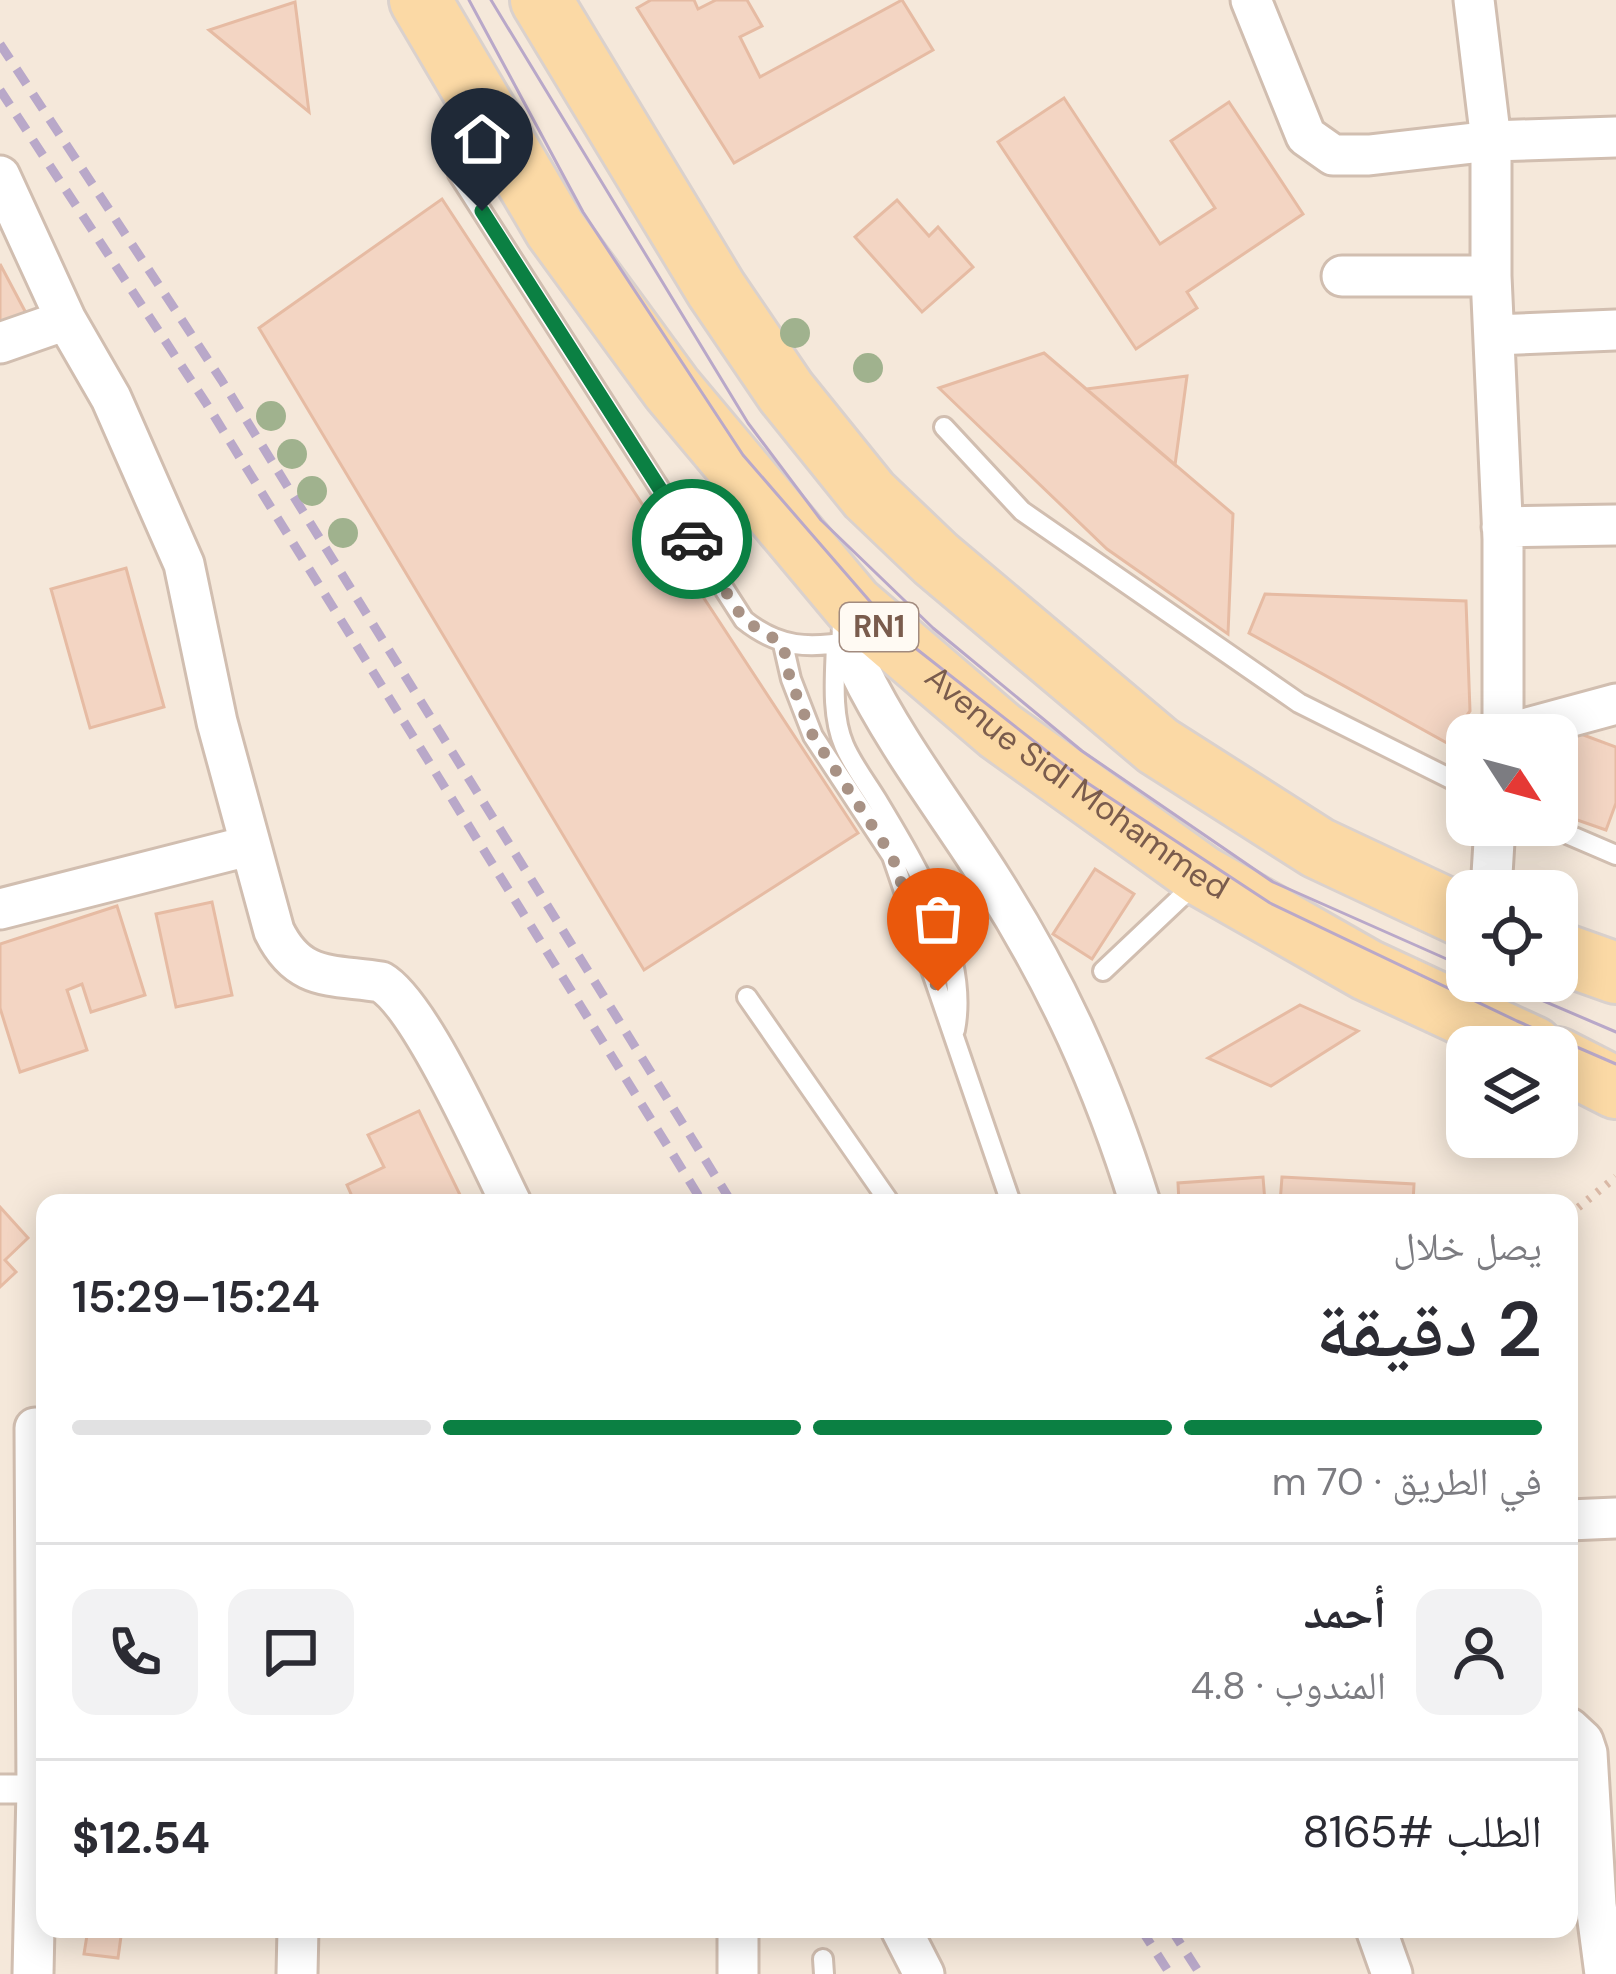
<!DOCTYPE html>
<html lang="ar">
<meta charset="utf-8">
<style>
:root{--surface:#fff;--page:#f2f2f3;--text:#2b2b33;--muted:#7c7c81;--line:#e1e1e2;--accent:#0b8043}
body{margin:0;font-family:"DM Sans","Noto Naskh Arabic",sans-serif;background:var(--page);color:var(--text);direction:rtl;height:100vh;display:flex;flex-direction:column;font-size:45px;white-space:nowrap}
*{box-sizing:border-box;margin:0}
p{font-size:39px;color:var(--muted)}
.icon{flex:none;width:66px;height:66px;fill:none;stroke:currentColor;stroke-width:2;stroke-linecap:round;stroke-linejoin:round}
.map{position:relative;flex:1;overflow:hidden;direction:ltr}
.details{position:absolute;left:36px;top:1194px;width:1542px;height:744px;display:flex;flex-direction:column;background:var(--surface);border-radius:24px;box-shadow:0 6px 30px #0003;direction:rtl}
.details>*{flex:none}
.needle{width:78px;rotate:126deg}
.controls{position:absolute;left:1446px;top:714px;display:grid;gap:24px}
.controls a{display:grid;place-items:center;width:132px;height:132px;border-radius:24px;background:var(--surface);box-shadow:0 6px 30px #0003;font-size:60px}
.pin{position:absolute;display:grid;place-items:center;width:102px;height:102px;color:#fff;margin:-123px -51px;border-radius:50% 50% 50% 0;rotate:-45deg;box-shadow:0 0 12px #0007}
.pin .icon{rotate:45deg}
.courier{position:absolute;display:grid;place-items:center;width:120px;height:120px;margin:-60px;border:9px solid #0b8043;border-radius:50%;background:#fff;color:#222;box-shadow:0 3px 15px #0007}
.overview em{font-style:normal;font-weight:600}
.overview div{display:flex;flex-direction:column-reverse}
.overview{display:flex;align-items:center;justify-content:space-between;height:204px;padding:0 36px}
h1{font-size:78px;font-weight:600;line-height:90px}
.bar{display:grid;grid-template-columns:repeat(4,1fr);gap:18px 12px;align-content:center;height:144px;padding:0 36px}
.bar i{height:15px;border-radius:9px;background:var(--line)}
.bar .current{background:var(--accent)}
.bar p{grid-column:span 4}
.line{display:flex;align-items:center;gap:30px;padding:0 36px;border-top:3px solid var(--line)}
.line div{flex:1}
.round{display:grid;place-items:center;flex:none;width:126px;height:126px;border-radius:24px;background:var(--page)}
.map>svg:first-child{display:block}
.residential{fill:#f5e8da;fill-rule:evenodd}
.building{fill:#f3d5c3;stroke:#e6bba3;stroke-width:3}
.lines{fill:none;stroke-linecap:round;stroke-linejoin:round}
.service-casing{stroke:#d1beb0;stroke-width:24}
.pedestrian-casing{stroke:#d1beb0;stroke-width:33}
.minor-casing{stroke:#d1beb0;stroke-width:45}
.primary-casing{stroke:#dad1cd;stroke-width:66}
.path{stroke:#d9b8a5;stroke-width:8;stroke-dasharray:3 9;stroke-linecap:butt}
.service{stroke:#fff;stroke-width:18}
.pedestrian{stroke:#fff;stroke-width:27}
.minor{stroke:#fff;stroke-width:39}
.primary{stroke:#fbd9a5;stroke-width:60}
.tram{stroke:#b9a8c9;stroke-width:3}
.rail{stroke:#b9a8c9;stroke-width:9;stroke-dasharray:18 12;stroke-linecap:butt}
.tree{fill:#a0b28e}
.done{stroke:#a89285;stroke-width:12;stroke-dasharray:0 21.6}
.route{stroke:#0b8043;stroke-width:15}
.labels{text-anchor:middle;stroke-width:9;stroke-linejoin:round;paint-order:stroke}
.shield{fill:#fffaf3;stroke:#a28b7f;stroke-width:3}
.shield-label{font-size:30px;font-weight:bold;fill:#7a5c4d}
.street-label{font-size:33px;fill:#7a5c4d;stroke:#fffaf3}
</style>
<div class="map">
<svg width="1616" height="1974" viewBox="0 0 1616 1974">
<rect width="100%" height="100%" fill="#fdf6ec"/>
<!-- residential -->
<path class="residential" d="M0,0H1616V1974H0ZM1467,735H1557V825H1467ZM1467,891H1557V981H1467ZM1467,1047H1557V1137H1467ZM45,1203H1569V1929H45Z"/>
<!-- building -->
<path class="building" d="M651,0H694L698,9L716,0H747L762,26L740,37L760,77L902,0L933,50L734,163L637,8Z
M295,2L309,112L209,30Z
M1064,98L1160,244L1215,208L1171,141L1229,102L1303,214L1187,292L1197,308L1136,349L998,142Z
M442,199L858,833L644,970L259,328Z
M897,200L929,236L938,227L973,267L922,312L855,237Z
M0,264L27,315L0,330Z
M1044,353L1233,514L1228,634L1107,549L939,388Z
M1187,376L1175,465L1086,389Z
M126,568L164,707L90,728L51,589Z
M1265,594L1466,601L1470,711L1447,743L1249,633Z
M1570,730L1616,747V803L1606,830L1557,813V765Z
M1095,869L1134,894L1092,959L1053,934Z
M212,902L232,995L176,1007L156,914Z
M117,906L145,995L91,1012L82,984L67,990L87,1050L20,1072L0,1008V944Z
M1300,1005L1358,1031L1271,1086L1208,1058Z
M419,1111L464,1203H355L347,1185L384,1167L368,1135Z
M1263,1177L1265,1202L1179,1203L1178,1183Z
M1282,1177L1414,1184L1413,1203H1280Z
M0,1207L28,1238L5,1260L16,1272L0,1287Z
M88,1929H122L118,1958L84,1954Z"/>
<g class="lines">
<defs>
<path id="service" d="M471,113L457,149L458,174L744,620C779,648 809,649 852,641
M944,427L1022,511L1299,703L1467,787
M783,644L791,679L813,736L892,856L1011,1203
M836,644C835,676 831,715 844,745C852,764 866,782 877,800C916,865 970,953 955,1030
M1546,825L1616,855
M1103,971L1195,884
M747,997L890,1203
M823,1959L824,1974"/>
<path id="pedestrian" d="M0,1789H37"/>
<path id="minor" d="M1251,0L1306,136L1333,155H1369L1491,141L1616,137
M1474,0L1491,141V276L1503,539V734
M0,176L66,320L111,398L184,564L217,722L274,931C299,982 331,974 381,982C421,1005 487,1155 511,1203
M1342,276H1491
M1494,335L1616,330
M0,343L66,320
M1502,527L1616,525
M853,605L852,641L859,669C895,743 947,810 991,879C1058,984 1103,1084 1140,1203
M1502,735L1616,704
M1491,891L1495,825
M0,909L248,846
M1569,1520L1616,1518
M1569,1728L1583,1741L1587,1753L1596,1905L1605,1974
M901,1929L924,1974
M1376,1929L1392,1974
M33,1974L37,1789L35,1428
M297,1974L298,1929
M738,1974V1929"/>
<g id="primary">
<path id="s1" d="M420,0L555,229L672,389L853,605L1000,731L1202,876L1367,970L1533,1047"/>
<path d="M541,0L716,289L786,392L869,495L936,559L1158,746L1318,848L1467,918"/>
<path d="M1557,952L1616,973"/>
<path d="M1557,1058L1616,1088"/>
</g>
</defs>
<!-- service casing -->
<use href="#service" class="service-casing"/>
<!-- pedestrian casing -->
<use href="#pedestrian" class="pedestrian-casing"/>
<!-- minor casing -->
<use href="#minor" class="minor-casing"/>
<!-- primary casing -->
<use href="#primary" class="primary-casing"/>
<!-- path -->
<path class="path" d="M1569,1215L1616,1177"/>
<!-- service -->
<use href="#service" class="service"/>
<!-- pedestrian -->
<use href="#pedestrian" class="pedestrian"/>
<!-- minor -->
<use href="#minor" class="minor"/>
<!-- primary -->
<use href="#primary" class="primary"/>
<!-- tram -->
<path class="tram" d="M469,0L583,212L743,455L900,636L1086,782L1270,903L1517,1021L1616,1064
M491,0L748,423L821,520L933,628L1082,751L1273,882L1467,968
M1497,981L1616,1032"/>
<!-- rail -->
<path class="rail" d="M0,44L222,381L732,1203
M0,90L206,403L703,1203
M1141,1929L1170,1974
M1171,1929L1200,1974"/>
</g>
<!-- trees -->
<g class="tree">
<circle cx="795" cy="333" r="15"/>
<circle cx="868" cy="368" r="15"/>
<circle cx="271" cy="416" r="15"/>
<circle cx="292" cy="454" r="15"/>
<circle cx="312" cy="491" r="15"/>
<circle cx="343" cy="533" r="15"/>
</g>
<g class="lines">
<!-- done -->
<path class="done" d="M692,539L744,620L783,644L790,679L813,736L892,856L938,991"/>
<!-- route -->
<path class="route" d="M482,211L692,539"/>
</g>
<g class="labels">
<!-- shield labels -->
<rect class="shield" x="840" y="603" width="78" height="48" rx="9"/>
<g class="shield-label">
<text x="879" y="637">RN1</text>
</g>
<!-- street labels -->
<g class="street-label">
<text dy="12" stroke="none"><textPath href="#s1" startOffset="1032">Avenue Sidi Mohammed</textPath></text>
</g>
</g>
</svg>
<div class="controls">
<a><svg class="needle" viewBox="-14 -14 28 28"><path d="M0-13l5 13h-10z" fill="#e53935"/><path d="M0 13l5-13h-10z" fill="#7c7c81"/></svg></a>
<a><svg class="icon" aria-label="locate" viewBox="0 0 24 24"><circle cx="12" cy="12" r="6"/><path d="M12 2v4M12 18v4M2 12h4M18 12h4"/></svg></a>
<a><svg class="icon" aria-label="layers" viewBox="0 0 24 24"><path d="M12 4l9 5-9 5-9-5zM3 14l9 5 9-5"/></svg></a>
</div>
<div class="pin" style="left:938px;top:991px;background:#ea580c"><svg class="icon" aria-label="bag" viewBox="0 0 24 24"><path d="M5 8h14l-1 12H6zM9 8a3 3 0 0 1 6 0"/></svg></div>
<div class="pin" style="left:482px;top:211px;background:#1f2937"><svg class="icon" aria-label="home" viewBox="0 0 24 24"><path d="M3 11l9-7 9 7M6 9v11h12V9"/></svg></div>
<div class="courier" style="left:692px;top:539px"><svg class="icon" aria-label="car" viewBox="0 0 24 24"><path d="M5 17H2v-5l4-1 3-4h7l3 4 3 1v5h-3M9 17h6M6 11h13"/><circle cx="7" cy="17" r="2"/><circle cx="17" cy="17" r="2"/></svg></div>
<section class="details">
<div class="overview"><div><h1>2 دقيقة</h1><p>يصل خلال</p></div><em>15:24–15:29</em></div>
<div class="bar"><i class="current"></i><i class="current"></i><i class="current"></i><i></i><p>في الطريق · 70 m</p></div>
<div class="line" style="height:216px"><a class="round"><svg class="icon" aria-label="person" viewBox="0 0 24 24"><circle cx="12" cy="8" r="4"/><path d="M4 21q1-7 8-7t8 7"/></svg></a><div><b>أحمد</b><p>المندوب · 4.8</p></div><a class="round"><svg class="icon" aria-label="chat" viewBox="0 0 24 24"><path d="M4 5h16v11H9l-5 4z"/></svg></a><a class="round"><svg class="icon" aria-label="phone" viewBox="0 0 24 24"><path d="M5 4h4l2 5-3 2q2 4 5 5l2-3 5 2v4C11 20 4 13 5 4z"/></svg></a></div>
<div class="line" style="height:156px"><div>الطلب #8165</div><b>$12.54</b></div>
</section>
</div>
